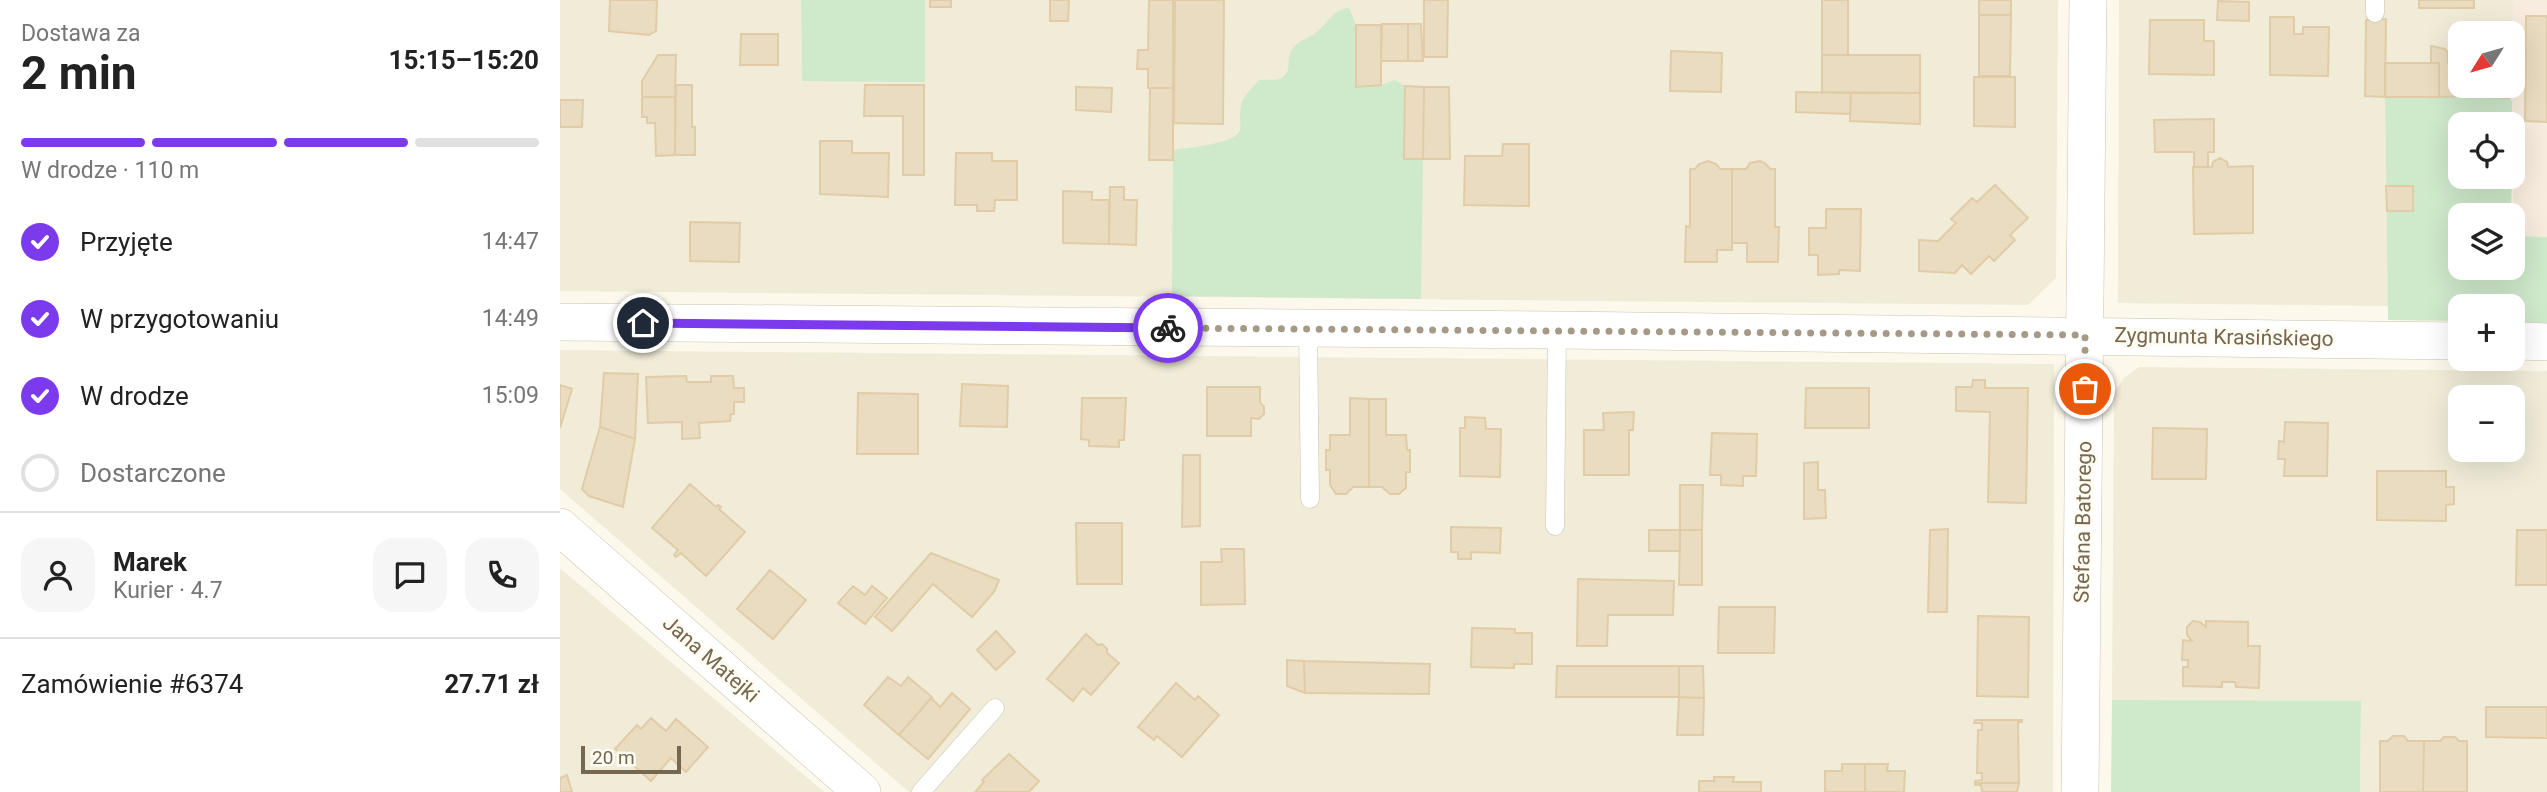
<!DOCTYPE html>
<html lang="pl">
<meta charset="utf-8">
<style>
:root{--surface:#fff;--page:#f6f6f6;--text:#222;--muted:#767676;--line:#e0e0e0;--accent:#7c3aed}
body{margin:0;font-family:Roboto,sans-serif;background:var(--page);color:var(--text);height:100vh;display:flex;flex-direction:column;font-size:26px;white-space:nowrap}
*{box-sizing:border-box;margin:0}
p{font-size:23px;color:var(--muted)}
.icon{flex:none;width:38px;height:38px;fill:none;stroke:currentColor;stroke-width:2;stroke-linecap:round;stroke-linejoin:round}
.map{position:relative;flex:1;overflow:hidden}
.details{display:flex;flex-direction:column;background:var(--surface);width:560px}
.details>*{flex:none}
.needle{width:46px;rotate:233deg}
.controls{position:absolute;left:1888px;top:21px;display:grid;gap:14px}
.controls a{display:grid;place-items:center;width:77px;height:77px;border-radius:14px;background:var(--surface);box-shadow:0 7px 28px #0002;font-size:35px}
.scale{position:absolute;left:21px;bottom:18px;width:100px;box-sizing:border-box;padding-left:7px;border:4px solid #766750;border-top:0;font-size:19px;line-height:24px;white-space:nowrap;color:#766750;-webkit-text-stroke:5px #fefcf3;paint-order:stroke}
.pin{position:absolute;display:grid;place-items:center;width:60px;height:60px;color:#fff;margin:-30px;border:4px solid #fff;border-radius:50%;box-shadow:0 2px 7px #0007}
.courier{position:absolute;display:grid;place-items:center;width:70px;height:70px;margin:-35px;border:5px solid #7c3aed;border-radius:50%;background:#fff;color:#222;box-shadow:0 2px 9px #0007}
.headline em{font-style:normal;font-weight:700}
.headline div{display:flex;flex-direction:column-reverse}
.headline{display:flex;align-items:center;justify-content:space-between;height:119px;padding:0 21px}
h1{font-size:46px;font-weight:700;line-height:52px}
.bar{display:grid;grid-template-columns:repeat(4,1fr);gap:10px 7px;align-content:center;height:84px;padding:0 21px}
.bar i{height:9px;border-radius:5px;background:var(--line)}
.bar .on{background:var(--accent)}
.bar p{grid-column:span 4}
.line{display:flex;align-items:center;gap:18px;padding:0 21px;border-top:2px solid var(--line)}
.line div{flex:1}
.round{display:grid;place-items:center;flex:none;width:74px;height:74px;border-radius:21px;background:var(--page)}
ol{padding:0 21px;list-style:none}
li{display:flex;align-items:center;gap:21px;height:77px}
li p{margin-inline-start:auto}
li .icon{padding:7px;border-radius:50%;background:var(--accent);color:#fff;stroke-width:4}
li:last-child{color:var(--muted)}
li i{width:38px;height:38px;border:4px solid var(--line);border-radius:50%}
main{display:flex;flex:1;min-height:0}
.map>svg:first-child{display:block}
.residential{fill:#f0ecd8;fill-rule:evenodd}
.commercial{fill:#f8ecde}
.green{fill:#cfe9cb}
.building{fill:#eadcc0;stroke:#e1cca7;stroke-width:2}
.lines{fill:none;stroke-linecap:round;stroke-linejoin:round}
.service-casing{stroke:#cbc2af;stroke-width:19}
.minor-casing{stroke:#cbc2af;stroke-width:38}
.service{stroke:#fff;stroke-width:18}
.minor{stroke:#fff;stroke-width:37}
.done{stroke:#a59a87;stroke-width:7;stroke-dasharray:0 12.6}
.route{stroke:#7c3aed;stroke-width:9}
.labels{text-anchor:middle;stroke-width:6;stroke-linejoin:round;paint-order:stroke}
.street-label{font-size:21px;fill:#766750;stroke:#fefcf3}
</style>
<main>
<section class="details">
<div class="headline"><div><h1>2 min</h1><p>Dostawa za</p></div><em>15:15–15:20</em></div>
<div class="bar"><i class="on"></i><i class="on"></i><i class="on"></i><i></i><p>W drodze · 110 m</p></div>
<ol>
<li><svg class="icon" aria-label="check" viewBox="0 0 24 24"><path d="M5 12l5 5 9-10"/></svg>Przyjęte<p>14:47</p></li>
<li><svg class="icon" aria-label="check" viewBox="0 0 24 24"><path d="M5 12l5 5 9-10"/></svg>W przygotowaniu<p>14:49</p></li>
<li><svg class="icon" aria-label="check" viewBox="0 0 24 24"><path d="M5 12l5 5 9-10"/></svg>W drodze<p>15:09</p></li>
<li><i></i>Dostarczone</li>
</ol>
<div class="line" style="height:126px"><a class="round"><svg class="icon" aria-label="person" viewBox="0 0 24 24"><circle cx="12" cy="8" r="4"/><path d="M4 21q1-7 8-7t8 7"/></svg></a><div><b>Marek</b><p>Kurier · 4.7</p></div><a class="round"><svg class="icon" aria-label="chat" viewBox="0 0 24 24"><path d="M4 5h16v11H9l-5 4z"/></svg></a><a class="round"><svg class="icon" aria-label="phone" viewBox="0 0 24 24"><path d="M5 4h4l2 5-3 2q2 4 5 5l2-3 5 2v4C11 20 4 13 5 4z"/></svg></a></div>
<div class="line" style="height:91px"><div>Zamówienie #6374</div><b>27.71 zł</b></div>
</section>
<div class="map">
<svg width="1987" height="792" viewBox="0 0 1987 792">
<rect width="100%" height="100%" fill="#fcf9ec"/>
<!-- residential -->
<path class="residential" d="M0,0H241L242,81H365V0H1498L1496,278L1468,305L0,291Z
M1559,0H1953V51V33H1900V86H1949V98L1825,97L1828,306L1558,303Z
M0,350L1494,364L1493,792H349L0,489Z
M1579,367L1987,371V792H1800L1801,702L1552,700L1554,393L1564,378ZM1900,397H1953V450H1900Z
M0,568L264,792H0Z"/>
<!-- commercial -->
<path class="commercial" d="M1953,0H1987V237L1953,236V124L1952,102L1949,98V86H1953Z"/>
<!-- green -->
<path class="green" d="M241,0H365V82L242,81Z
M789,8L796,25V87L821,85L835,80L845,86L844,159H863L861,299L612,296L613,150C626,148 677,144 680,130C681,125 680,118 680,113C680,99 690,90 699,80C708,79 719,82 725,75C731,69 727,60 730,54C736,39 749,40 759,30C769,21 774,9 789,8Z
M1905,96L1949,98L1952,101V124H1900V177H1952L1951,215H1900V268H1953V236L1987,237V323L1953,322V306H1900V321L1828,320L1825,97Z
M1552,700L1801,701L1800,792H1551Z"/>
<!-- building -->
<path class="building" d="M50,0H97L96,31L89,35L49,31Z
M370,0H391V7H370Z
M490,0H509L508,21H490Z
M589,0H613V88H588V69H577L578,50H588Z
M615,0H664L663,124L614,123Z
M864,0H888L887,57H864Z
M1262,0H1288V55H1262Z
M1419,0H1451V15H1419Z
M1859,0H1914V8H1859Z
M1658,1L1689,2V21L1657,20Z
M1419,15H1451L1450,76H1419Z
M1966,16H1987V122L1965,121Z
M1710,17H1734V34H1743V27H1769L1768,76L1710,75Z
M1826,19L1825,97L1805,96L1806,20Z
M1590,20H1644V41H1654V75L1589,74Z
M822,24H848V61H821Z
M848,24H861L863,61H848Z
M796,25H821V85L796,87Z
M181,34H218V65H180Z
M1871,46L1885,49L1888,53V63L1900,62V86H1906L1905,96L1879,97V63H1871Z
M1111,51L1162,53L1161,92L1110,91Z
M98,55H116L115,97H82V81Z
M1262,55H1360V93L1262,92Z
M1825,63H1879V97H1825Z
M1414,77H1455V127L1414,126Z
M116,85H132V127H135V155H115Z
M305,85H364V175H343V116H304Z
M845,86L864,87L863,159H844Z
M1906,86H1949V98L1905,96Z
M516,87L552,88L551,112L516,110Z
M864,87H889L890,159H863Z
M590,88H613V160H589Z
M1236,92L1291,93L1290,114L1236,112Z
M1291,93H1360V124L1290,121Z
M82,97H115V155L96,156L95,123H87V117H82Z
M0,100H23L22,127H0Z
M1654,119V152H1648V167H1634V152H1595L1594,120Z
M260,141H292V153H329L328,197L260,194Z
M943,144H969V206L904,205L905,156H942Z
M396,153H432V161H457V200H435L434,211H417V205H395Z
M1660,158L1667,162L1668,167L1693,166V233L1634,234L1633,167H1652L1653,162Z
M1148,161L1156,164L1160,169H1172V250H1157V262H1125L1126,226L1130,227V169H1135L1139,164Z
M1200,161L1205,163L1210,169H1215V227H1219L1218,262H1187V243H1172V169H1186L1190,163Z
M1435,185L1468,218L1450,235L1455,240L1434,261L1429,256L1411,274L1402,265L1395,273L1359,271V240L1378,241L1396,223L1391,219L1412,198L1417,202Z
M1826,186H1853V211H1827Z
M550,187H564V200H577L576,245L549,244Z
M503,191L532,192V200H549V244L503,243Z
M1266,209H1301L1300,271L1279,270V274L1258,275V255H1249V228H1266Z
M130,222L180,223L179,262L130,261Z
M44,373L78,374L75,439L40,427Z
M126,376L127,382H151V376H173L174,388H184V402H174V414H171L170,421L139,423L140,438L122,439V422L88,423L86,377Z
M1413,380H1425V388H1468L1466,503L1428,502L1430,412L1396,411V387H1412Z
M402,384L448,386L447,427L400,426Z
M0,385L12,389L0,428Z
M647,387H700V402L704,407V414L699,419L691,418V436H647Z
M1246,388H1309V428H1245Z
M298,393L358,394V454H297Z
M522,398H566L564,440H559V447L529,446V440L521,439Z
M790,398L809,399V487H793L786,494H776L770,485V470H766V450H770V435H790Z
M809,399H826V435H846L847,450H850V472H846V488L839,494H830L822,487H809Z
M1074,412L1073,430H1069V475H1024V430H1044L1043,413Z
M905,417L925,418L926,429H941L940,477L900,476V428H905Z
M1725,422L1768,423L1767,476H1724L1725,459H1718L1719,441L1724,442Z
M40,427L75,439L63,507L29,496L22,489Z
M1593,428L1647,429L1646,479H1592Z
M1152,433L1197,434L1196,476H1183V486L1161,485V475H1150Z
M623,455H640V526L622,527Z
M1258,462V490H1265L1266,518L1244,519V463Z
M1817,471H1886V487H1894V504L1886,505V521L1817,520Z
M130,484L156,507L158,505L161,507L159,509L185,532L146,576L121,553L116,557L114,555L118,550L92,528Z
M1120,485H1143L1142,530H1120Z
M516,523H562V584H517Z
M891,527L941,528L940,553L911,552V559H898V552H891Z
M1388,529L1387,612H1368L1370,530Z
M1089,530H1120V551H1089Z
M1120,530H1142V585H1119Z
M1957,530H1987V585H1956Z
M661,549H684L685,604L641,605V562H662Z
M371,553L439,580L434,592L412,617L373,584L332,631L315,617Z
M210,570L246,600L213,639L177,609Z
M1018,579L1114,581L1113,615H1048L1047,646H1017Z
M293,586L305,595L312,586L327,598L305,624L278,603Z
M1159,607H1215L1214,653H1158Z
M1418,616L1469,617L1468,697L1417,696Z
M1633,621L1640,622L1646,627V621L1688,622V646H1700L1699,688L1676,687L1675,682H1662V687L1623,686V667H1628V660H1622L1623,640L1632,641L1627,635V627Z
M912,628L955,629V633H972V664H954V668L911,667Z
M436,631L455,652L436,670L417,650Z
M526,634L538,645L542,644L547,649V653L559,663L531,695L523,688L513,701L487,679Z
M727,660L744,661L745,693L727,686Z
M744,661L870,664L869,694L745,693Z
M997,666H1119V697H996Z
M1119,666H1143L1144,698L1119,697Z
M328,677L341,686L348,677L372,697L339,735L304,705Z
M616,683L635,700L638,696L659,715L622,757L597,736L594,740L578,727Z
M392,693L410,709L368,759L339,735L371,698L380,707Z
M1119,697L1144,698L1143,735H1117Z
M1926,707H1987V738L1926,737Z
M91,718L106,731L116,719L148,747L126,772L111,758L91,781L55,749L77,725L81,729Z
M1415,720H1462V722H1458L1459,783H1415V781L1422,780V773H1417L1418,730H1422V723H1414Z
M1833,736H1844L1848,741H1864L1863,792H1820V741H1828Z
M1884,737H1895L1899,741H1907V792H1863L1864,741H1880Z
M449,754L479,781L469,792H415L424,782L422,780Z
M1282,764H1305V792H1265V771H1282Z
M1305,764H1328L1327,771H1345L1344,792H1305Z
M7,775L12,792H0V778Z
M1154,777H1174L1173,782H1201V792H1139V781H1154Z
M1415,783H1459L1457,792H1422L1421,785H1415Z"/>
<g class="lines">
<defs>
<path id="service" d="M1815,0V13
M748,329L750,499
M995,526L997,330
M361,792L435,708"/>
<path id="minor" d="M0,322L997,330L1900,341
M1953,341L1987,342
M0,527L302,792
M1520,792L1528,0"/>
</defs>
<!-- service casing -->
<use href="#service" class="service-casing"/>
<!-- minor casing -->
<use href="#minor" class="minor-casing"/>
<!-- service -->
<use href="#service" class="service"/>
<!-- minor -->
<use href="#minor" class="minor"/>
</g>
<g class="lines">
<!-- done -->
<path class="done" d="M608,328L1525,335V389"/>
<!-- route -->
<path class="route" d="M83,323L608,328"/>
</g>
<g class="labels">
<!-- street labels -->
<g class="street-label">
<text transform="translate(1664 337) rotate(1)" y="7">Zygmunta Krasińskiego</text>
<text transform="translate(1523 522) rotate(-89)" y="7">Stefana Batorego</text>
<text transform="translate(151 659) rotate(41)" y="7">Jana Matejki</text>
</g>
</g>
</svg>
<div class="controls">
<a><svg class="needle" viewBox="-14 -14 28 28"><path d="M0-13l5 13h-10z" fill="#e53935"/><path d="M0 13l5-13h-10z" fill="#767676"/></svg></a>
<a><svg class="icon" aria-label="locate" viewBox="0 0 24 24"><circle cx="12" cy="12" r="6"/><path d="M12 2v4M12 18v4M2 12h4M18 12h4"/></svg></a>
<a><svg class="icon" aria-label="layers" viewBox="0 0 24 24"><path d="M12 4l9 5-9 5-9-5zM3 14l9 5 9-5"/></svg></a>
<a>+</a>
<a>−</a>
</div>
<div class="scale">20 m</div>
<div class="pin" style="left:1525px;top:389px;background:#ea580c"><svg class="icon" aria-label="bag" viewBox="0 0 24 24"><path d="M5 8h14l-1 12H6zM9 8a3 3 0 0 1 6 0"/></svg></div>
<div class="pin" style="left:83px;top:323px;background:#1f2937"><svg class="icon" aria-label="home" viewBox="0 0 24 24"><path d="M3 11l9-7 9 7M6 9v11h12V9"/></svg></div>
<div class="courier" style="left:608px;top:328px"><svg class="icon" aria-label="bike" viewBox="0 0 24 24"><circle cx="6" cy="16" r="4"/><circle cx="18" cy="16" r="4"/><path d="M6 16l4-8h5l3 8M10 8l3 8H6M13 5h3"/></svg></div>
</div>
</main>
